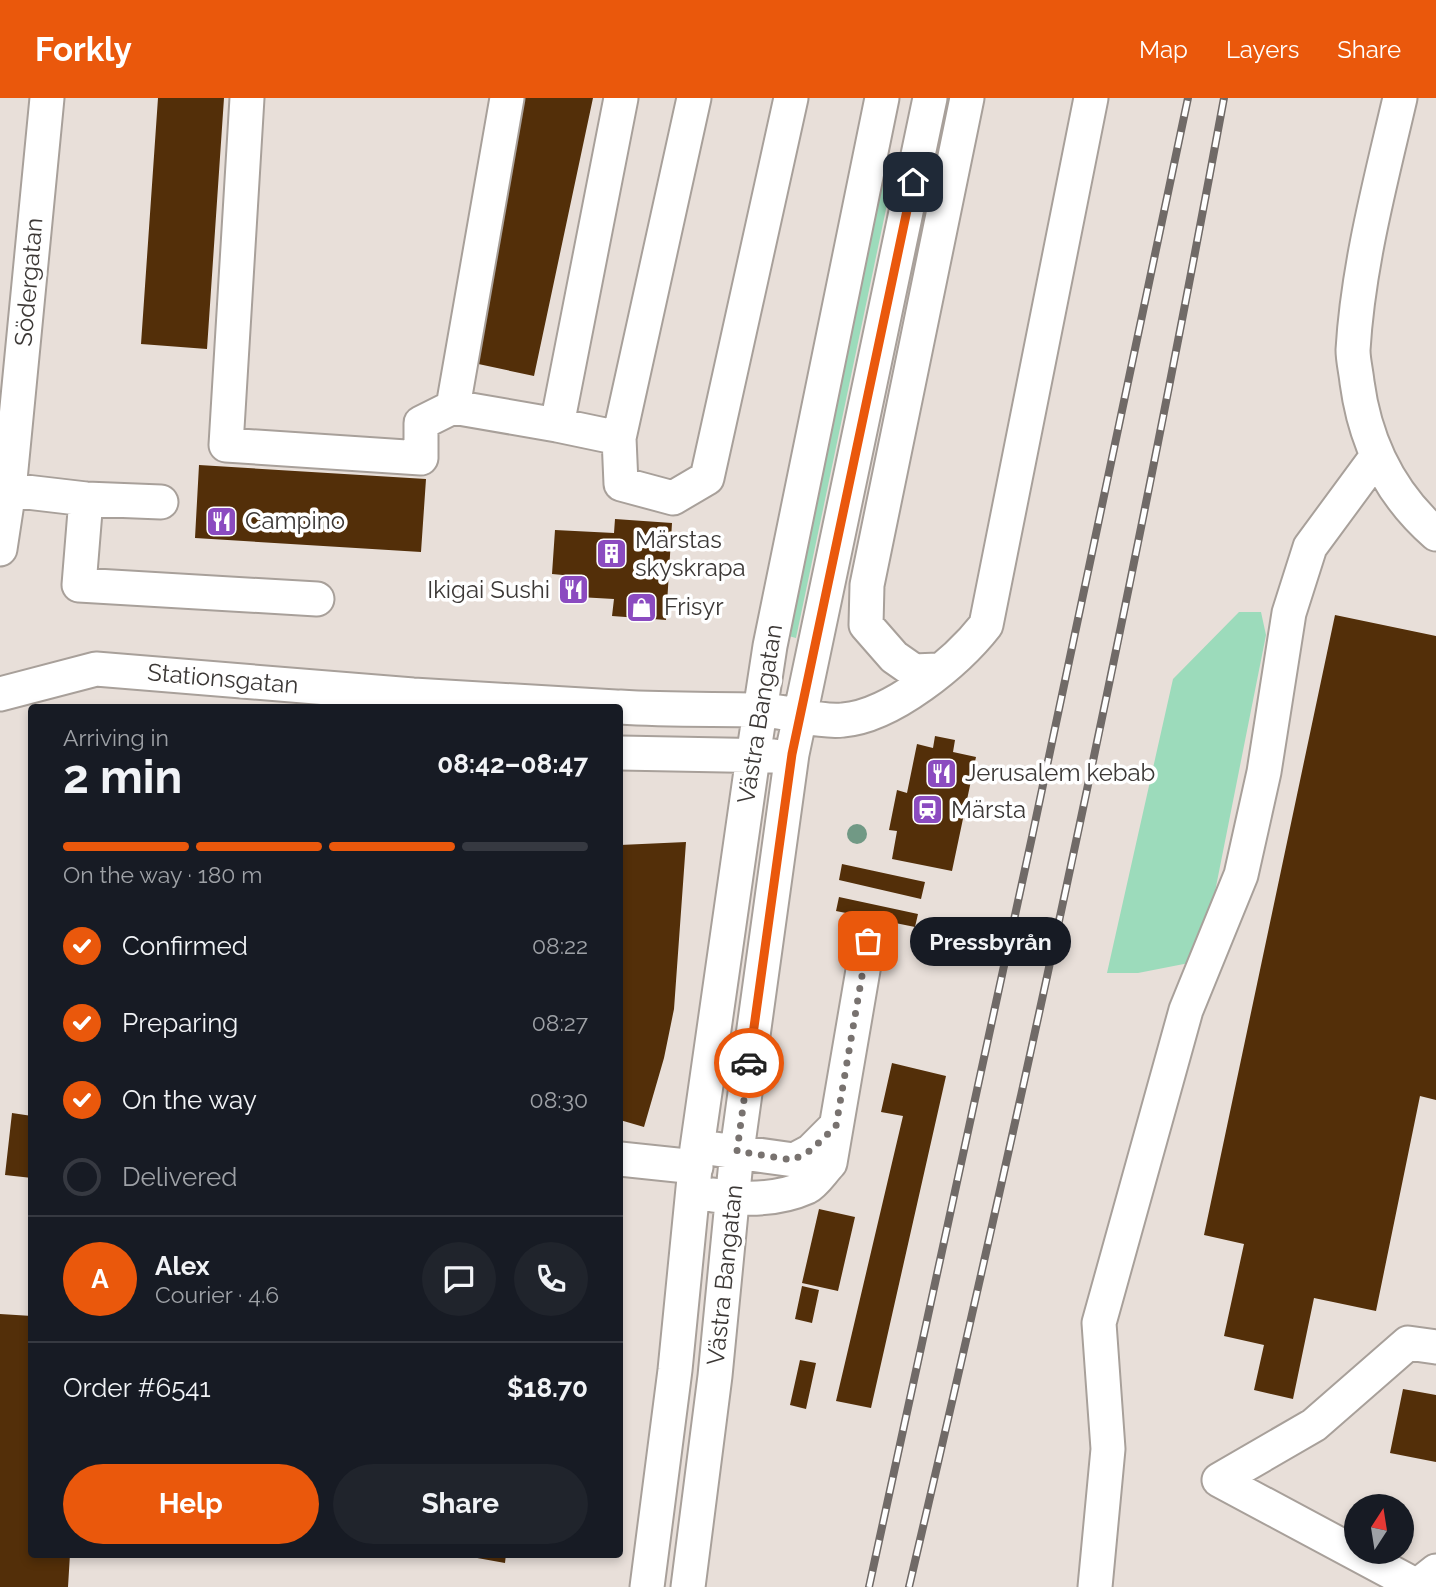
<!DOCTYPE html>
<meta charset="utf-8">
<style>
:root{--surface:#171b24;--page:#20242c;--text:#f1f3f6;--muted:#9ea1a6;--line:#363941;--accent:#ea580c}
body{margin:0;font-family:Raleway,sans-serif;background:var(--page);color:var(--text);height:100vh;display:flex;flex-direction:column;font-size:26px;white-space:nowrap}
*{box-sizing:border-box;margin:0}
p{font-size:23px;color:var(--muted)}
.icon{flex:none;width:38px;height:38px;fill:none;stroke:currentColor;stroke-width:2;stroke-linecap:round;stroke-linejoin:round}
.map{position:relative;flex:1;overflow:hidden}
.panel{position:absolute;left:28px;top:606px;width:595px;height:854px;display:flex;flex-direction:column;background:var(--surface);border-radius:7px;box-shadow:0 4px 10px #0003}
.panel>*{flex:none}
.needle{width:46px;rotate:12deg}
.fabs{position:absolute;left:1344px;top:1396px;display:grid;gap:14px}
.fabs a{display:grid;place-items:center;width:70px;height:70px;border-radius:50%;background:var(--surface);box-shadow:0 4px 10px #0003;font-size:35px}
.pin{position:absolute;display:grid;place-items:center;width:60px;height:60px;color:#fff;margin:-30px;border-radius:14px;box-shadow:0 4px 10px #0006}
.courier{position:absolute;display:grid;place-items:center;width:70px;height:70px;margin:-35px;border:5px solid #ea580c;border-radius:50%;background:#fff;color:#222;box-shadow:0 2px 9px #0007}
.bubble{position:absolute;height:49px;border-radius:24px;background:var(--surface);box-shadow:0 4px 10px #0003;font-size:23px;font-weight:700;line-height:49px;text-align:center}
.overview em{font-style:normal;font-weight:700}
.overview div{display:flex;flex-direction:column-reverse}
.overview{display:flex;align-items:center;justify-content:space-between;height:119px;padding:0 35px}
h1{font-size:46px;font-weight:700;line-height:52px}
.bar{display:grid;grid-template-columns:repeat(4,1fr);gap:10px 7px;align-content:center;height:84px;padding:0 35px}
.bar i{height:9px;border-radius:5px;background:var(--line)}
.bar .on{background:var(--accent)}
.bar p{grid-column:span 4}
.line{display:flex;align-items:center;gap:18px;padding:0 35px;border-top:2px solid var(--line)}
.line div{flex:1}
.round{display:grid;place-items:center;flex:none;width:74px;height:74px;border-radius:37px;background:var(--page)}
ol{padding:0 35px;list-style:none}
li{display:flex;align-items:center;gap:21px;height:77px}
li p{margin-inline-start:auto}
li .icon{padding:7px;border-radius:50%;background:var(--accent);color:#fff;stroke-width:4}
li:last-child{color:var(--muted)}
li i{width:38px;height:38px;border:4px solid var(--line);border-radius:50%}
.action{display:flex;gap:14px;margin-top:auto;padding:14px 35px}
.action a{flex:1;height:80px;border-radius:42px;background:var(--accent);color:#fff;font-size:28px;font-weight:700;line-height:80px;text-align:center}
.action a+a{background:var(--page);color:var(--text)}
header{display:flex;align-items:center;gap:42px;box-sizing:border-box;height:98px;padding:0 35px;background:var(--accent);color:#fff}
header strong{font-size:33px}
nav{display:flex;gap:38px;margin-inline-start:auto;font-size:24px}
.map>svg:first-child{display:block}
.green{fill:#9cdbbb}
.building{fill:#532f09}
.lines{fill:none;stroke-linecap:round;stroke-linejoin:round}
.minor-casing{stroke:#a8a09a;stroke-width:37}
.minor{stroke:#fff;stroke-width:33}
.rail-casing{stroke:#706a67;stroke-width:8}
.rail{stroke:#fff;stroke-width:5;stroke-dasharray:16;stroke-linecap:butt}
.tree{fill:#719985}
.done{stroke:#78726f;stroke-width:7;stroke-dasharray:0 12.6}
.route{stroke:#ea580c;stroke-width:9}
.labels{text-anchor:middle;stroke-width:7;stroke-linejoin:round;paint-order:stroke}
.street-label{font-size:24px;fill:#3c3836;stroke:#fff}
.poi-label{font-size:24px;fill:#3c3836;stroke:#fff;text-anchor:start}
</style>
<header>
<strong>Forkly</strong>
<nav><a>Map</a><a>Layers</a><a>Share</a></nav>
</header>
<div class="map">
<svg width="1436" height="1489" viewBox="0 0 1436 1489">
<rect width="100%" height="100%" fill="#e8dfd9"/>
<!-- green -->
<path class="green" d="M876,72L894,73L796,540L781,536Z
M1239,514H1261L1266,537L1207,834L1189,865L1138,875H1107L1173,581Z"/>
<!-- building -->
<path class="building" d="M158,0H224L207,251L141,246Z
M525,0H593L534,278L469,264Z
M199,367L426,381L421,454L195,440Z
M615,421L672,425L666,522L612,518L614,501L561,498L563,477L552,476L555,432L614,435Z
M1335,517L1436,538V1002L1420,998L1376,1213L1314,1200L1293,1301L1254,1292L1264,1247L1224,1238L1244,1146L1204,1137Z
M935,638L955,642L953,654L976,659L952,773L892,761L897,733L889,732L897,692L907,695L917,646L933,650Z
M686,744L674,911L664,960L644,1029L620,1022V747Z
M842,766L925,784L921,801L839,782Z
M839,799L918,816L915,829L836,813Z
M892,965L946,978L871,1310L836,1303L903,1018L881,1014Z
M12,1015L32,1018V1080L5,1077Z
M819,1111L855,1119L838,1193L802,1185Z
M802,1188L819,1192L812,1225L795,1221Z
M0,1216L32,1218V1456H70L68,1489H0Z
M800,1262L816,1265L806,1311L790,1307Z
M1403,1291L1436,1297V1364L1390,1355Z
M455,1456H506L505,1465Z"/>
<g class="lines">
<defs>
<path id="minor" d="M247,0L226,347L421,360V325L453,309L557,327
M694,0L619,340L621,386L673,400L707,380L791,0
M1400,0C1381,82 1358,167 1353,252C1353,262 1356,274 1357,284C1365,344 1390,396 1436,436
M453,309L507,0
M619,340L557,327L621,0
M9,392L86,401L161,404
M86,401L79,487L317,501
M0,451L9,392L47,0
M938,572L914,573L894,559L866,527L867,487L967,0
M0,596L96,571L413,597L616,609
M620,609C666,612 712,611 758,612C785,612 818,625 843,622C892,618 957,564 986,527L1091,0
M620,655L774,658
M715,1051L794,1062L811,1053L836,1028
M620,1061L696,1069
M713,1097C743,1102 778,1102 807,1089C815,1085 823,1072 830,1065L868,843
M1436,1249L1408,1245L1314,1327L1219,1382L1417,1488L1436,1473
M647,1489L675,1272L697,1050L753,659L770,548L882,0
M688,1489L715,1278L737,1053L792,656L930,0
M1095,1489L1108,1351L1099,1225L1186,912L1241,777L1264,674L1289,515L1310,449L1377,358"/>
</defs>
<!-- minor casing -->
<use href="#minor" class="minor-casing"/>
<!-- minor -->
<use href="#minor" class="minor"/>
<defs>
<path id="rail" d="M869,1489L1032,739L1188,0
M909,1489C1025,995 1132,499 1224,0"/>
</defs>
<!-- rail casing -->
<use href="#rail" class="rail-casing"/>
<!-- rail -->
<use href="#rail" class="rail"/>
</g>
<!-- trees -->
<circle class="tree" cx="857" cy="736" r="10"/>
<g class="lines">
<!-- done -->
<path class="done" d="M749,965L737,1053L793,1062L811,1052L836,1028L868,843"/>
<!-- route -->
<path class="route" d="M749,965L792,656L913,84"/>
</g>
<!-- icons -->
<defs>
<symbol id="restaurant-square" viewBox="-11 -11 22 22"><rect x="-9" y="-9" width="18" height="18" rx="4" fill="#8b4bc0" stroke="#fff"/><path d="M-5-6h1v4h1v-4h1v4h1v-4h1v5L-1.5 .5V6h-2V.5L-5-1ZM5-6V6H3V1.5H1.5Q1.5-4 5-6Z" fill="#fff"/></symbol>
<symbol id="building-square" viewBox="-11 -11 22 22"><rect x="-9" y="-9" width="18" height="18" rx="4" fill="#8b4bc0" stroke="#fff"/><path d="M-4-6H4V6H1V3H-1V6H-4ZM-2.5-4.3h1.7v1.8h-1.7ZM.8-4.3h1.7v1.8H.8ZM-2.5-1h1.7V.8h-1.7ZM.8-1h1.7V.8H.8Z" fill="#fff"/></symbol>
<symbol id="shop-square" viewBox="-11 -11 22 22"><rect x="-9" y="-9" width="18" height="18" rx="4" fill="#8b4bc0" stroke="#fff"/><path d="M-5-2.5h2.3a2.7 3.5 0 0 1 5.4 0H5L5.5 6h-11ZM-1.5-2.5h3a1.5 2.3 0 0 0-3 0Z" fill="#fff"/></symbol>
<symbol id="station-square" viewBox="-11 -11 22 22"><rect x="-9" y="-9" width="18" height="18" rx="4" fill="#8b4bc0" stroke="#fff"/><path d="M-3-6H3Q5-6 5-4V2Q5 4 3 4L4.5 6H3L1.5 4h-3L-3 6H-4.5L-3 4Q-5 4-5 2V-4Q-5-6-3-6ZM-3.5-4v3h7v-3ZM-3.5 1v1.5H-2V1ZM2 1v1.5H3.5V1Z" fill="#fff"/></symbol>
</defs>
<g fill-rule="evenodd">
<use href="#restaurant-square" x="204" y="406" width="35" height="35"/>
<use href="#building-square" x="594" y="438" width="35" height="35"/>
<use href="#restaurant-square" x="556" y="474" width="35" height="35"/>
<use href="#shop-square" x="624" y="492" width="35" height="35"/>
<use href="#restaurant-square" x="924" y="658" width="35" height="35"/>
<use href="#station-square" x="910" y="694" width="35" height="35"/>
</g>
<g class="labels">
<!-- street labels -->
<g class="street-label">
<text transform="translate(29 184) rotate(-85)" y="8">Södergatan</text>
<text transform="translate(223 581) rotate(5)" y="8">Stationsgatan</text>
<text transform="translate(760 616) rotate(-81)" y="8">Västra Bangatan</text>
<text transform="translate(725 1177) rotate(-84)" y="8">Västra Bangatan</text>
</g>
<!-- poi labels -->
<g class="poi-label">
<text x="245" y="431">Campino</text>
<text x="635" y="450">Märstas<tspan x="635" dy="28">skyskrapa</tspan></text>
<text x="550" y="500" text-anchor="end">Ikigai Sushi</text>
<text x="664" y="517">Frisyr</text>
<text x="965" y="683">Jerusalem kebab</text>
<text x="951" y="720">Märsta</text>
</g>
</g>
</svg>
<div class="fabs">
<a><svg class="needle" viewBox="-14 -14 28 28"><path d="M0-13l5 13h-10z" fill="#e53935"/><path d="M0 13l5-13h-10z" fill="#9ea1a6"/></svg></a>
</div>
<div class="pin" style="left:868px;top:843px;background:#ea580c"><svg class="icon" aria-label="bag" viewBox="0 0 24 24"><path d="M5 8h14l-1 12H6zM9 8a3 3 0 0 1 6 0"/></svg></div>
<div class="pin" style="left:913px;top:84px;background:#1f2937"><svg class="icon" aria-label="home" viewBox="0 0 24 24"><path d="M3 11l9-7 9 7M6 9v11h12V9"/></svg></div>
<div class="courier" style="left:749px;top:965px"><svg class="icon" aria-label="car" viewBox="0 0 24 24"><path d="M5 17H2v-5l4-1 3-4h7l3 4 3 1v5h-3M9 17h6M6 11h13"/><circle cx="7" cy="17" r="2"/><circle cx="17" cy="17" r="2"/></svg></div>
<div class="bubble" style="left:910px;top:819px;width:161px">Pressbyrån</div>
<section class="panel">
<div class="overview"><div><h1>2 min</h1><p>Arriving in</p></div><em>08:42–08:47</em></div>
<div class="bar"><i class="on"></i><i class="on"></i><i class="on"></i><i></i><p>On the way · 180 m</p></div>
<ol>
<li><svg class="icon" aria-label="check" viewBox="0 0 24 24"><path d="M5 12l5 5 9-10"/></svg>Confirmed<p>08:22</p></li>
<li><svg class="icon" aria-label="check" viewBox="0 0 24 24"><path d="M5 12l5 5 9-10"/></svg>Preparing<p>08:27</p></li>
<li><svg class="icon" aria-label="check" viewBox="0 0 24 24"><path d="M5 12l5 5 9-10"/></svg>On the way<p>08:30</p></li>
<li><i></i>Delivered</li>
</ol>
<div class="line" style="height:126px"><b class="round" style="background:var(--accent);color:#fff">A</b><div><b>Alex</b><p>Courier · 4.6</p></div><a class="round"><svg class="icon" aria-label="chat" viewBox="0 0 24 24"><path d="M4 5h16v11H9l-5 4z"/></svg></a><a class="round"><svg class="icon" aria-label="phone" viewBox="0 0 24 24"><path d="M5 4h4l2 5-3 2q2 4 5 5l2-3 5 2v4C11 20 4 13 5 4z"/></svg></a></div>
<div class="line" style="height:91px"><div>Order #6541</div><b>$18.70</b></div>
<div class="action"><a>Help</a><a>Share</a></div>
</section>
</div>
